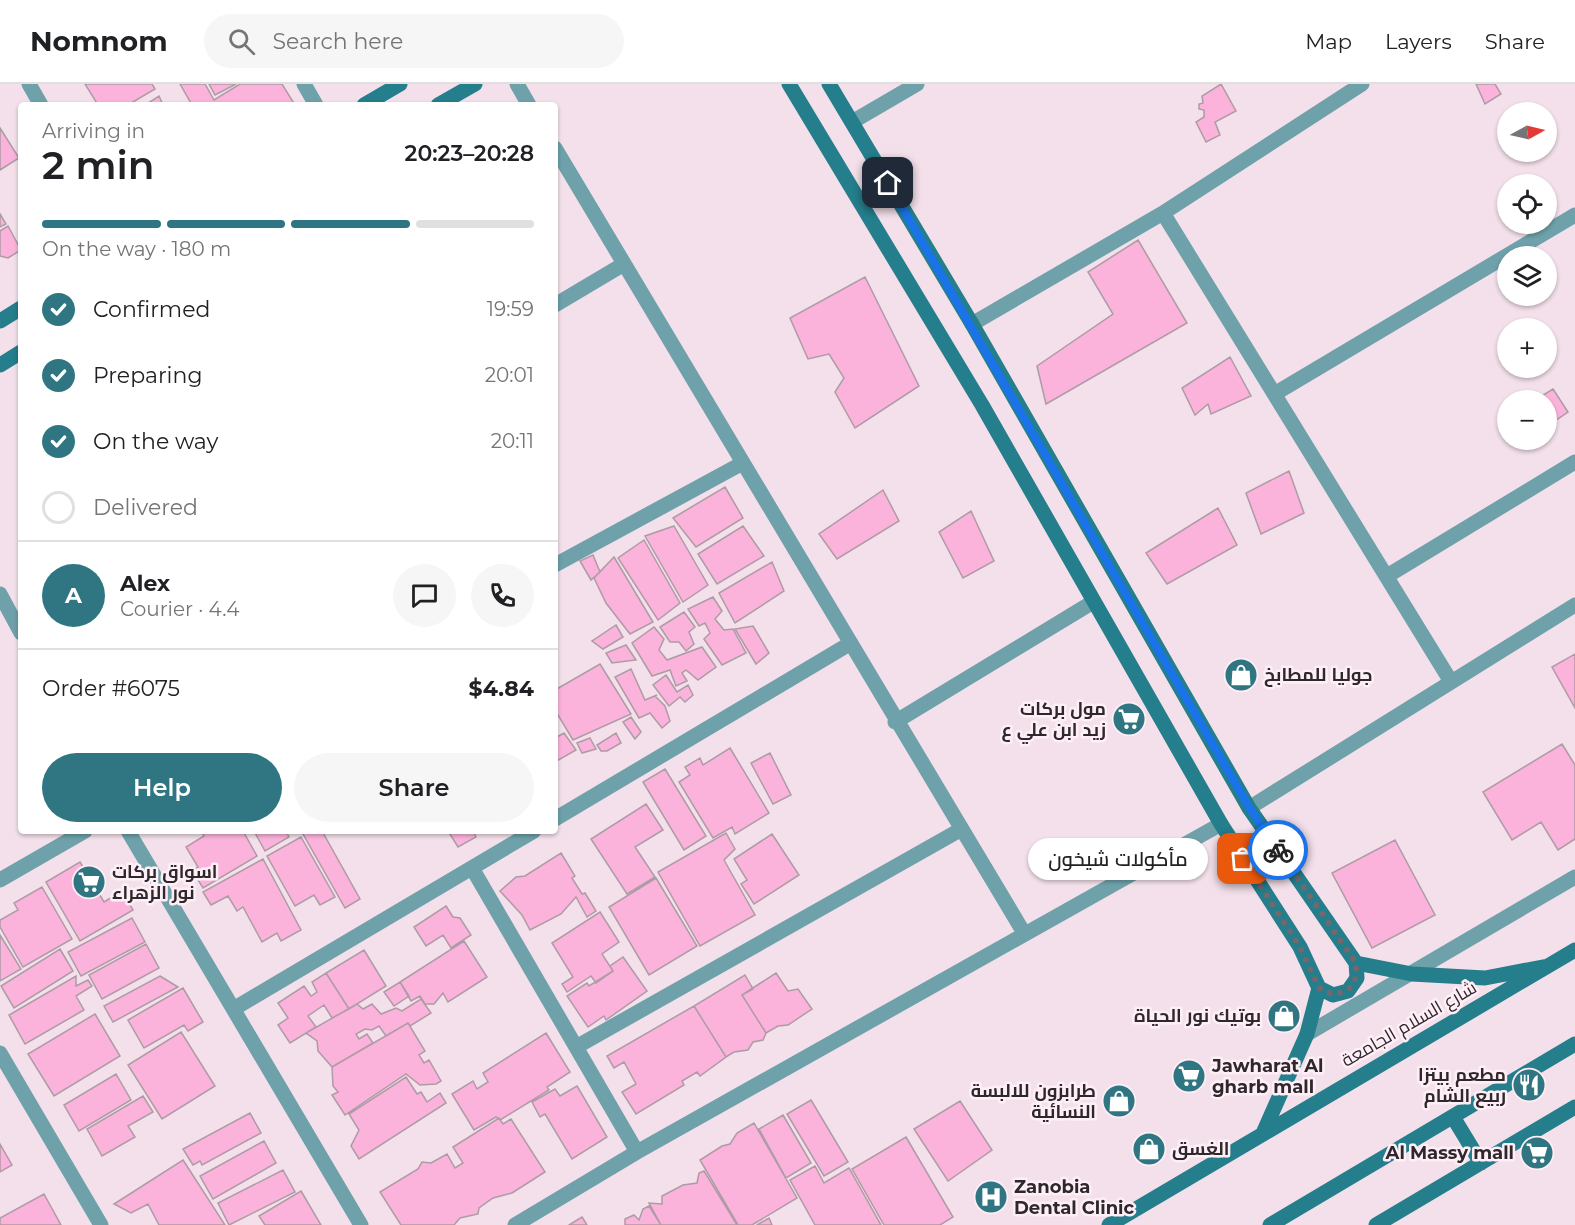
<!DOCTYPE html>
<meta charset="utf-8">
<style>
:root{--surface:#fff;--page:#f6f6f6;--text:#202124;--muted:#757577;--line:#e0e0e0;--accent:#307682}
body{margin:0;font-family:Montserrat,Cairo,sans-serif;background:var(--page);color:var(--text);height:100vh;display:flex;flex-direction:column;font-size:22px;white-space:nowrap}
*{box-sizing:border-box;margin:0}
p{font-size:20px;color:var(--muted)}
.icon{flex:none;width:33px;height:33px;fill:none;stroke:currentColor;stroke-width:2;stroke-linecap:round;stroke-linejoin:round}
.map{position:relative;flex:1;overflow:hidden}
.sheet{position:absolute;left:18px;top:18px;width:540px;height:732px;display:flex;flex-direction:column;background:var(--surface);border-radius:6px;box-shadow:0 2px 4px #0004}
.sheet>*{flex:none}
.needle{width:39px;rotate:82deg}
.tools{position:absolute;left:1497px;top:18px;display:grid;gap:12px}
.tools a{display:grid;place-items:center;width:60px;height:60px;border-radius:50%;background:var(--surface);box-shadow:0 2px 4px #0004;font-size:30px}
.pin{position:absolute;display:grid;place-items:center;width:51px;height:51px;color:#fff;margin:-26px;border-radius:12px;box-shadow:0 3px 9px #0006}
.courier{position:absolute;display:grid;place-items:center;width:60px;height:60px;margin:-30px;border:4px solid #1a73e8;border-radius:50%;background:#fff;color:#222;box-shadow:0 2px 8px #0007}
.bubble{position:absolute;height:42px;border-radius:21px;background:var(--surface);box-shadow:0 2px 4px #0004;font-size:20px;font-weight:600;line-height:42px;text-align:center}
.head em{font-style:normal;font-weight:600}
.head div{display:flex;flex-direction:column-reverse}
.head{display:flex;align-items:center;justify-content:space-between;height:102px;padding:0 24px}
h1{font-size:39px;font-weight:600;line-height:45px}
.bar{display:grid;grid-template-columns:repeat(4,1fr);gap:9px 6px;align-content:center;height:72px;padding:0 24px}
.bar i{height:8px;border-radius:4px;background:var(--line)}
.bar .current{background:var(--accent)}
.bar p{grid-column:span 4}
.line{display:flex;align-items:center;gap:15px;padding:0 24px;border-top:2px solid var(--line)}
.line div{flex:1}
.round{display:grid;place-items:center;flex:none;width:63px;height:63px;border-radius:32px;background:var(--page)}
ol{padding:0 24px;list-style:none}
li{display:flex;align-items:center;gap:18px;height:66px}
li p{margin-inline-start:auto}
li .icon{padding:6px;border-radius:50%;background:var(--accent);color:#fff;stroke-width:4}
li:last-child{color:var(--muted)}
li i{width:33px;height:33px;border:3px solid var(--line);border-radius:50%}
.button{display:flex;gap:12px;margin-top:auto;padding:12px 24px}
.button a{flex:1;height:69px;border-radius:36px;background:var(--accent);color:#fff;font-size:24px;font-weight:600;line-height:69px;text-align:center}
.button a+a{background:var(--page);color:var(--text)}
header{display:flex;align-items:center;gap:36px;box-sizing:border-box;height:84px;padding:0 30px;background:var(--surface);border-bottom:2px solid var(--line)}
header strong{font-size:28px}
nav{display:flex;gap:33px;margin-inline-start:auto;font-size:21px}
.search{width:420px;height:54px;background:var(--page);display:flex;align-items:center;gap:15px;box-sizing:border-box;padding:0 21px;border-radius:33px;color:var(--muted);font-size:22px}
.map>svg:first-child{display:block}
.building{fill:#fbb2db;stroke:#ad9ba5;stroke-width:1.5}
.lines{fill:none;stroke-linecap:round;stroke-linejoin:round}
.street{stroke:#6ea1aa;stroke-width:15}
.secondary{stroke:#247e8c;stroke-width:15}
.done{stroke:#73686e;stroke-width:6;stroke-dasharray:0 10.8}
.route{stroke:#1a73e8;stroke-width:8}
.labels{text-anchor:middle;stroke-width:5;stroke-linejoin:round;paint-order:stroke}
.poi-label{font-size:18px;font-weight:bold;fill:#2e272b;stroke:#feeff7;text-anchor:start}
.street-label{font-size:18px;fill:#2e272b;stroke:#feeff7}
</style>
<header>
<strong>Nomnom</strong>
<div class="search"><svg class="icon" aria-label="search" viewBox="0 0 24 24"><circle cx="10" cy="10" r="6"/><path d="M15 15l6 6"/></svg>Search here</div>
<nav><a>Map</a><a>Layers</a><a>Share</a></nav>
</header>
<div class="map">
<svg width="1575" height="1141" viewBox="0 0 1575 1141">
<rect width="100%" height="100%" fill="#f3e0ea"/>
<!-- building -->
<path class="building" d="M85,0H152L155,5L128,21H98Z
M180,0H205L214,16L240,0H282L295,21H192Z
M209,0H236L215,11Z
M1221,0L1236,27L1215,38L1220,51L1206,58L1196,38L1204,33V26L1199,25V20L1203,19L1202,12Z
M1476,0H1495L1501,10L1485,20Z
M159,12L163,21H145Z
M0,44L19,74L0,86Z
M0,130L6,140L0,143Z
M8,142L21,166L8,174L0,172V147Z
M1138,156L1187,239L1046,320L1037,282L1113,230L1088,188Z
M865,193L919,302L855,344L835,308L844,294L829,270L808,275L790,234Z
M1230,273L1251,312L1211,330L1208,320L1195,331L1182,304Z
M1553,305L1568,328L1546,343V316H1535Z
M1289,387L1304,429L1261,450L1246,409Z
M725,403L743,434L696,463L673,434Z
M883,406L899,437L837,475L819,450Z
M1218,424L1237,461L1167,500L1146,469Z
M971,427L994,477L963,494L939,448Z
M674,442L708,501L683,518L645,452Z
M743,442L764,472L717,500L698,470Z
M644,456L680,519L658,536L618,474Z
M593,471L600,488L591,496L580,477Z
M614,473L653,538L630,550L606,519L594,494Z
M772,478L784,507L735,539L719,509Z
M713,513L722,527L715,535L724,546L733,545L746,569L722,581L704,555L710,549L705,539L699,542L688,525Z
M684,528L695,543L689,548L694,560L686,567L679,558H670L660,543Z
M616,541L623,553L603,565L592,557Z
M753,542L769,569L756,580L735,545Z
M654,543L664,555L659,566L667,576L702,563L716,583L698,596L686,586L682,589L687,597L676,602L670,586L652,592L632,559Z
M626,561L636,576L612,579L606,569Z
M1575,570V624L1552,583Z
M600,580L631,630L573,656L555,626V606Z
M631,585L645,616L657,611L655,612L665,622L670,637L662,644L650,629L639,634L615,593Z
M666,591L677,608L688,601L693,611L685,618L680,613L669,622L653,601Z
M631,633L641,648L635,655L623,638Z
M564,649L576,666L555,678V654Z
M616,649L621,659L607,667H601L597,661Z
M590,654L596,665L582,669L577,659Z
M1562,660L1575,681V755L1558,766L1541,738L1512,756L1483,708Z
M730,664L769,729L735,750L732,743L713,754L679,698L690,691L685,683L700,674L703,681Z
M770,669L791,711L773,720L751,679Z
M665,685L706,752L684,766L643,698Z
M646,720L663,746L635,763L655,793L627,810L591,755Z
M201,747H243L257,772L203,804L192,786L198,783L186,763L204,752Z
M254,747H286L289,753L265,767Z
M309,747H322L360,815L345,824L303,750Z
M448,747H473L476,753L458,763Z
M726,749L735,765L724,776L755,831L700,862L658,788Z
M772,750L799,791L754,820L741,800L747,796L734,775Z
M301,753L335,813L320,821L314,811L295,822L267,772Z
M1395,756L1435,831L1372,864L1332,789Z
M561,769L575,792L572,794L582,810L585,809L596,827L587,833L576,813L561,830L530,846L522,831L500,807L516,793L525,792Z
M263,775L301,846L281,857L277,849L262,858L243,823L237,827L228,812L211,821L203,808Z
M80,778L104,818L122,807L133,826L80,857L46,798Z
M656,794L697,862L649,891L609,823Z
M42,803L72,855L23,883L0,843V836L18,826L14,819Z
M446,822L453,833L460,834L471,851L451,864L443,851L426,862L414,843Z
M600,828L619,858L602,870L613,887L596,899L591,892L567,908L562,900L573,893L552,859Z
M132,834L145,858L81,892L68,868Z
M0,851L21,885L0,897Z
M464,857L487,893L448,918L443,909L434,920H425L420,912L411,917L400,898Z
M146,860L159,884L102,915L89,891Z
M60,865L73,887L14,924L1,902Z
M364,866L386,902L349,925L326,889Z
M623,873L647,907L606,936L604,932L588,943L567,912L587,899L589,902L613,887L610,882Z
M326,889L349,925L332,934L324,921L308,932L316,943L290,959L278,941L288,934L278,919L304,902L311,912L317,908L312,898Z
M776,889L788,907L798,905L812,925L788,941L778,942L766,949L742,911Z
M745,891L753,905L742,911L766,949L763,956L753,958L748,966L734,968L726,973L694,922Z
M76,892V902L88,896L92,902L76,912L84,926L25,960L9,931Z
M160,892L178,903L113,938L104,922Z
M400,898L409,912L394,922L384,908Z
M183,904L203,938L188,947L184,941L144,964L128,936Z
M421,915L431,929L410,942L408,939L386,952L379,942L372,946L365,945L356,950L359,955L367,950L373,959L332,983L318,967L317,957L306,949L357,920L363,925L372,920L381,930L396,924L402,927Z
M694,922L726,973L700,992L697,988L682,997L684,1001L636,1030L622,1008L636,1000L624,978L614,984L607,972Z
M95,930L120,972L54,1012L28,970Z
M408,939L425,967L419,971L424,979L429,976L441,997L436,1000L420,1001L406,990L345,1031L332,1011L338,1008L333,1002L332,983Z
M181,948L215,1002L162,1035L128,981Z
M546,949L570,988L547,1003L549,1006L500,1036L496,1033L474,1046L452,1010L473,997L477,1005L488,998L483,989Z
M116,990L131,1016L79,1047L64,1021Z
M406,993L417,1010L421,1008L427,1018L440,1009L446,1019L359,1075L351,1062L359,1046L349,1030Z
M577,1002L607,1053L572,1075L545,1030L540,1033L532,1018L555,1005L560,1012Z
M143,1012L153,1028L128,1042L135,1053L102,1072L87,1045Z
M811,1016L848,1078L824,1092L787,1030Z
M960,1017L992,1066L948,1097L914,1045Z
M250,1029L261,1049L202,1081L200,1077L193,1081L183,1065Z
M783,1031L811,1079L786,1094L759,1045Z
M499,1034L503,1040L511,1035L545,1088L512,1109L493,1114L479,1124L478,1130L460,1134L454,1141H401L380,1108L418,1085L422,1078L431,1079L447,1070L455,1084L463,1079L453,1063Z
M754,1039L797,1114L752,1141H738L700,1076L722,1062L730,1060L737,1049Z
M906,1053L953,1133L940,1141H884L852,1085Z
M264,1057L276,1079L213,1115L200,1092Z
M0,1060L12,1081L0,1088Z
M183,1076L225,1141H159L148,1120L131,1129L114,1120Z
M815,1082L824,1099L849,1084L881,1141H815L790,1096Z
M283,1086L295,1108L229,1141L218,1119Z
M704,1087L737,1141H661L649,1119L662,1120V1112L683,1101L697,1099L699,1089Z
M301,1107L321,1141H265L259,1132Z
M44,1110L61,1141H0V1134Z
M649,1122L661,1141H625V1135L634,1131L639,1136L643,1125Z
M582,1133L587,1141H569Z
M769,1134L772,1141H757Z"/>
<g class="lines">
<!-- street -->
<path class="street" d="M29,0L41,21
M304,0L316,21
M517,0L529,21
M852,38L917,0
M555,64L1024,849
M1163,129L1450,596
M555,221L624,180
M972,240L1163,129L1362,0
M1276,309L1575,131
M555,481L741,380
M1387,492L1575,378
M0,510L21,549
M895,638L1093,518
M1249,724L1575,521
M555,735L851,559
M128,747L361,1141
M472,784L637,1068
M0,796L85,747
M235,924L534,747
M1307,950L1575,793
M576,963L960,746
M0,969L101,1141
M515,1141L637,1068L1221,740"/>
<!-- secondary -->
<path class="secondary" d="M789,0L982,321L1221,740L1300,863L1319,904L1307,950L1264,1047
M829,0L972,240L1249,724L1356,879L1412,890L1485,894L1548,882
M364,21L400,0
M438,21L475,0
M0,237L21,224
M0,281L21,268
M1319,904L1333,911L1348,907L1357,894L1356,879
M1453,1033L1481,1079
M1109,1141L1575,866
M1270,1141L1575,960
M1376,1141L1575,1023"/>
</g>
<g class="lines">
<!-- done -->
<path class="done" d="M1243,775L1300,863L1319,904L1333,911C1354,905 1357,900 1356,879L1278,766"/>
<!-- route -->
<path class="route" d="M888,99L1249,723L1278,766"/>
</g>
<!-- icons -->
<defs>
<symbol id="shop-disc" viewBox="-11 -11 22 22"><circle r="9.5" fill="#307682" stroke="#feeff7"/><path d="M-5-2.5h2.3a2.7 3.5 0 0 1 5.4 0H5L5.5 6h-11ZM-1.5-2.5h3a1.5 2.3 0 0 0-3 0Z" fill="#fff"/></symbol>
<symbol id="supermarket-disc" viewBox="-11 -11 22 22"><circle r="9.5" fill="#307682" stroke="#feeff7"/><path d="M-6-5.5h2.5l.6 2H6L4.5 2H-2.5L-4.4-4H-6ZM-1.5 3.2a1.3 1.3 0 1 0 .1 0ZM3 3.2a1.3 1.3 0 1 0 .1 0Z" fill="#fff"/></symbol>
<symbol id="restaurant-disc" viewBox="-11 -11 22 22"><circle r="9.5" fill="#307682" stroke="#feeff7"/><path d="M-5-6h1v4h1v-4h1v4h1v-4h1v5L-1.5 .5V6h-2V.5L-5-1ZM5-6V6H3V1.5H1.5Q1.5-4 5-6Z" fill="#fff"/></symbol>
<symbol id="hospital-disc" viewBox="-11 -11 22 22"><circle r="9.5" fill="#307682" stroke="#feeff7"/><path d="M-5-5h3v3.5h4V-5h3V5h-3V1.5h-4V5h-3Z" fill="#fff"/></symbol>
</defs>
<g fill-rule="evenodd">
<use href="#shop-disc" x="1222" y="572" width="38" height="38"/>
<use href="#supermarket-disc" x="1110" y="616" width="38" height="38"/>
<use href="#supermarket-disc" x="70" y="779" width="38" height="38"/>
<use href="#shop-disc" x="1265" y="913" width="38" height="38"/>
<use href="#supermarket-disc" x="1170" y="973" width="38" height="38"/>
<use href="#restaurant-disc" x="1510" y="982" width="38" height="38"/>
<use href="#shop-disc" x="1100" y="998" width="38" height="38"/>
<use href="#shop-disc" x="1130" y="1046" width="38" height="38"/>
<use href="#supermarket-disc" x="1518" y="1050" width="38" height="38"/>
<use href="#hospital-disc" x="972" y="1094" width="38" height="38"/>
</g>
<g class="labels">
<!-- poi labels -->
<g class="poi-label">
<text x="1264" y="597">جوليا للمطابخ</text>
<text x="1106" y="631" text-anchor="end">مول بركات<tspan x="1106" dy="21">زيد ابن علي ع</tspan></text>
<text x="112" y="794">اسواق بركات<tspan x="112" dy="21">نور الزهراء</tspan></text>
<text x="1261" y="938" text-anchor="end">بوتيك نور الحياة</text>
<text x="1212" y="988">Jawharat Al<tspan x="1212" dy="21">gharb mall</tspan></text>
<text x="1506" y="997" text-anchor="end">مطعم بيتزا<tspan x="1506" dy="21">ربيع الشام</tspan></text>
<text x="1096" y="1013" text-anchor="end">طرابزون للالبسة<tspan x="1096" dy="21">النسائية</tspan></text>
<text x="1172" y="1071">الغسق</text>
<text x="1514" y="1075" text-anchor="end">Al Massy mall</text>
<text x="1014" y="1109">Zanobia<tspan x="1014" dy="21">Dental Clinic</tspan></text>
</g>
<!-- street labels -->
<g class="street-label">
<text transform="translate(1409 940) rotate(-30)" y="6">شارع السلام الجامعة</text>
</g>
</g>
</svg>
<div class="tools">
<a><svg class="needle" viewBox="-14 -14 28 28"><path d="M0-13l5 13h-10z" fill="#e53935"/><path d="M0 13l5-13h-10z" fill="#757577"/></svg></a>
<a><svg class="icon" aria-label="locate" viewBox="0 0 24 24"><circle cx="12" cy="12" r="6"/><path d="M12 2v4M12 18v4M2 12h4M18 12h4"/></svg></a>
<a><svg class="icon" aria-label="layers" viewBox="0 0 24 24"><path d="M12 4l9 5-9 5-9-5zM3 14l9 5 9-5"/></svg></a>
<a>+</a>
<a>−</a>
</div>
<div class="pin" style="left:1243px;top:775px;background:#ea580c"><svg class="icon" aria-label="bag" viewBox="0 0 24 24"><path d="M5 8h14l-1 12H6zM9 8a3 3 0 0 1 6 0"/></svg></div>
<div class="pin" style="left:888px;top:99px;background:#1f2937"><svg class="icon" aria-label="home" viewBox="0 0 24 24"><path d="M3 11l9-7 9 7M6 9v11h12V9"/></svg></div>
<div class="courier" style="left:1278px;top:766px"><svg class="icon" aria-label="bike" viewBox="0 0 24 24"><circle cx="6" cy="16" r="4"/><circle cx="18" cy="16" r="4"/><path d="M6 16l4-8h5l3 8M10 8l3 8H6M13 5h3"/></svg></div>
<div class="bubble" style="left:1028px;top:754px;width:180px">مأكولات شيخون</div>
<section class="sheet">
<div class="head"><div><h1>2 min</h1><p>Arriving in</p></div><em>20:23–20:28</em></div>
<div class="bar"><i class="current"></i><i class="current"></i><i class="current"></i><i></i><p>On the way · 180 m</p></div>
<ol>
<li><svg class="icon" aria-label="check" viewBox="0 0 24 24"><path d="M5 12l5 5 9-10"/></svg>Confirmed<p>19:59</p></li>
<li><svg class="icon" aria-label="check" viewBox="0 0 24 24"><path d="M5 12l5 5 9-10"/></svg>Preparing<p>20:01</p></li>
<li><svg class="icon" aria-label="check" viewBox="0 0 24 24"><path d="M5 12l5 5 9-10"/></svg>On the way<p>20:11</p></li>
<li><i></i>Delivered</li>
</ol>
<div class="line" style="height:108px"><b class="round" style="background:var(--accent);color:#fff">A</b><div><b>Alex</b><p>Courier · 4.4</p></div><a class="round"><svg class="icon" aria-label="chat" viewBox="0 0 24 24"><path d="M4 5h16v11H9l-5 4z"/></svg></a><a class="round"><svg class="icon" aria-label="phone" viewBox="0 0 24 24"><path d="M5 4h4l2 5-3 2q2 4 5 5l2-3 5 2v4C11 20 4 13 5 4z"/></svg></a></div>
<div class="line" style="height:78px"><div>Order #6075</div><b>$4.84</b></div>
<div class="button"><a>Help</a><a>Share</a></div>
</section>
</div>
